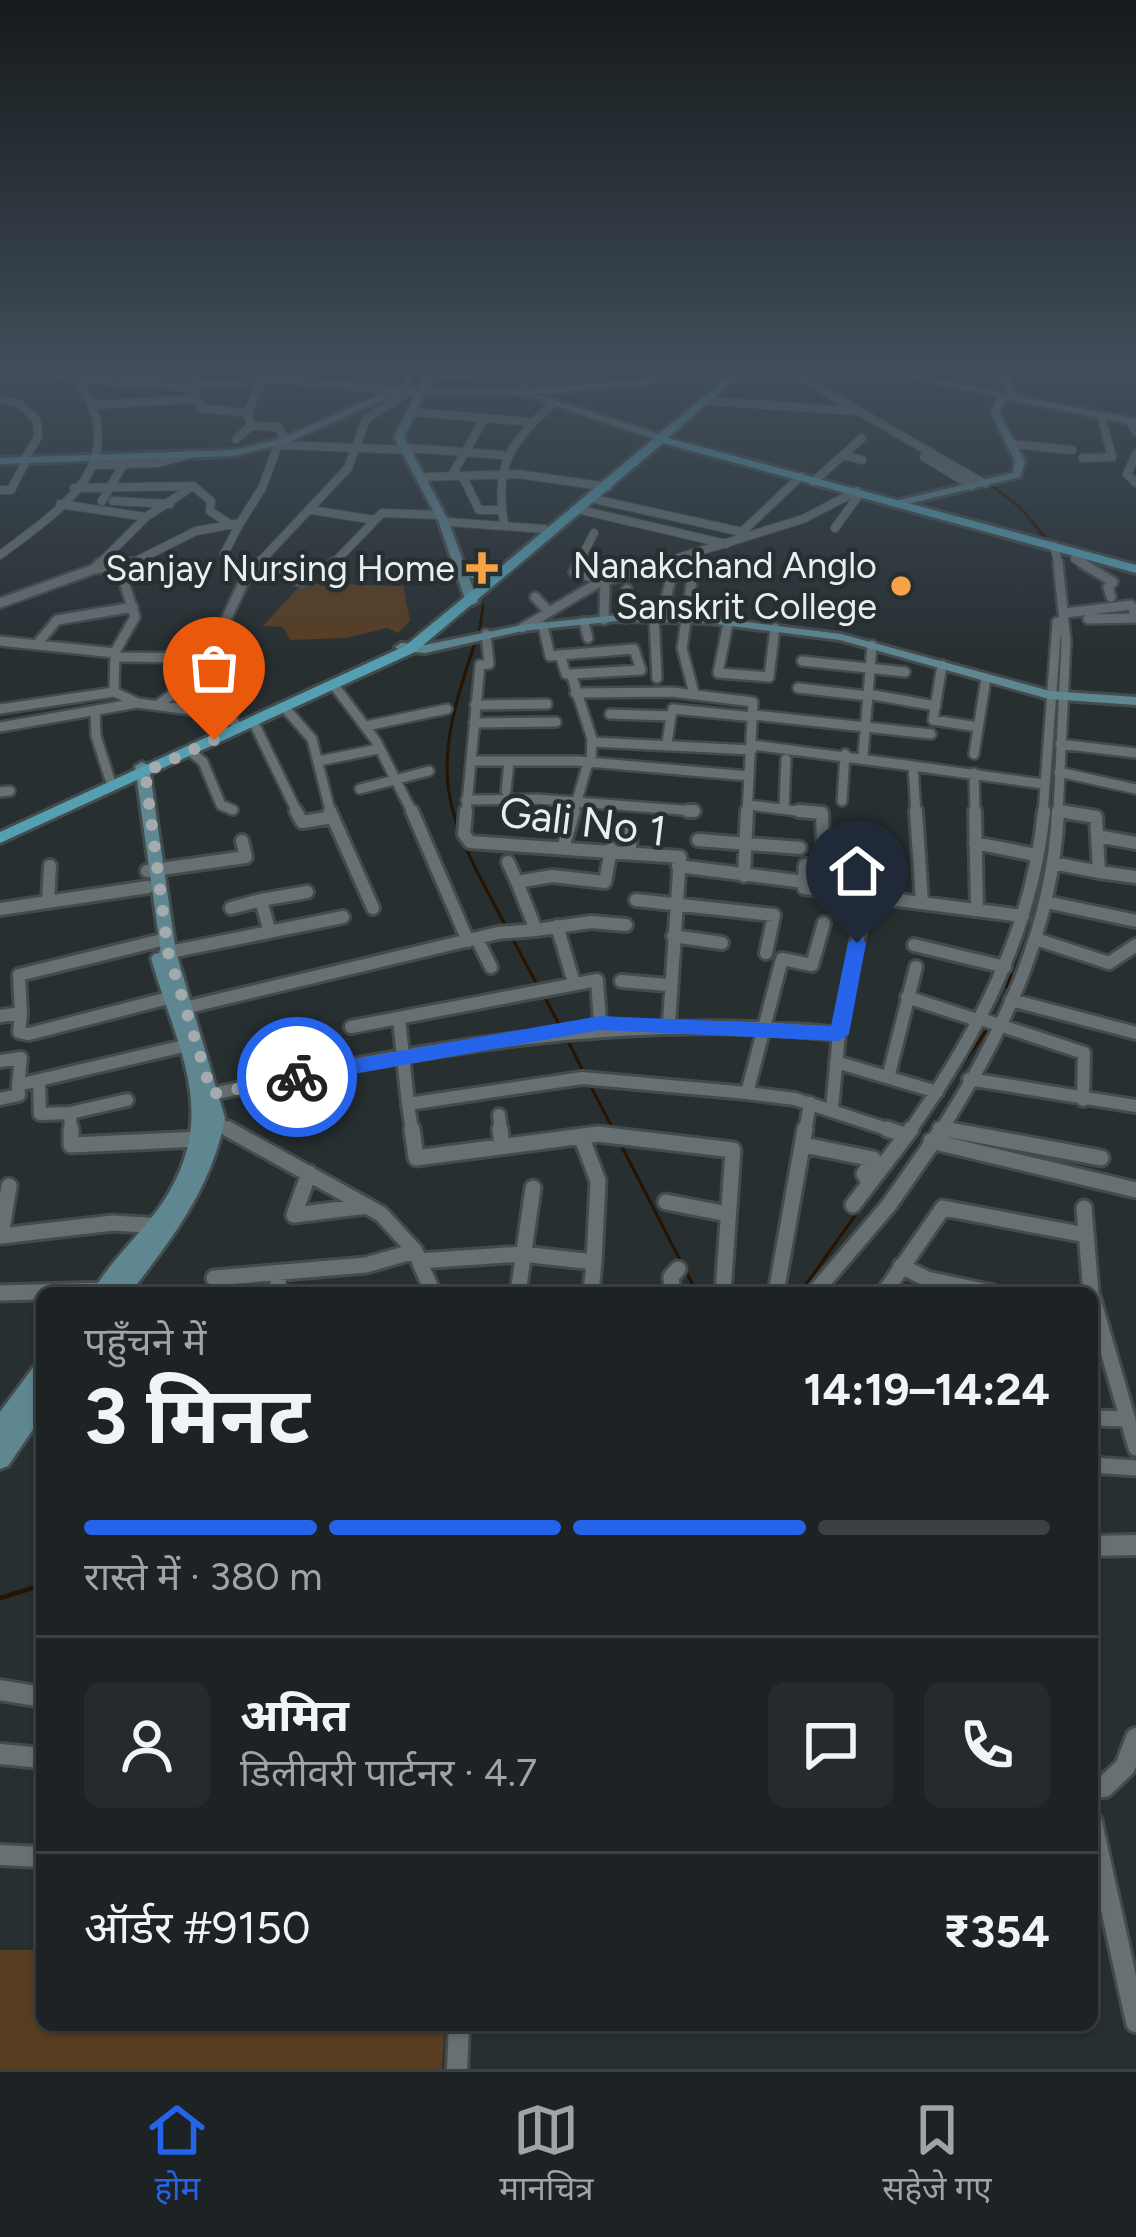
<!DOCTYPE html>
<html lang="hi">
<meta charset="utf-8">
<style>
:root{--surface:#1d2325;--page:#252b2d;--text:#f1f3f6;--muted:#a0a4a7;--line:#3b4042;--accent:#2563eb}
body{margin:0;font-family:Figtree,"Noto Sans Devanagari",sans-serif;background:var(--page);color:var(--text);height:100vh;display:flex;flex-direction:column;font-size:45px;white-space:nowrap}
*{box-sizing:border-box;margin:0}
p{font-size:39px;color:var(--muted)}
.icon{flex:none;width:66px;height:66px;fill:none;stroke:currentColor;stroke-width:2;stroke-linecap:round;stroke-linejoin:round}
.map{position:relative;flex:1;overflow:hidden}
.details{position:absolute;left:36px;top:1287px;width:1062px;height:744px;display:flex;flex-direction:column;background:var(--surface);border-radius:18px;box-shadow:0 3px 9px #0004,0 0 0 3px var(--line)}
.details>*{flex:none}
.pin{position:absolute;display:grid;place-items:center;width:102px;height:102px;color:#fff;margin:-123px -51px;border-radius:50% 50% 50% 0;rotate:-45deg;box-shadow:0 0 12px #0007}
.pin .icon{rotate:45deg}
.courier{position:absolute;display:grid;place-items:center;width:120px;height:120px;margin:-60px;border:9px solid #2563eb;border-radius:50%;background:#fff;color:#222;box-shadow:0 3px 15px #0007}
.summary em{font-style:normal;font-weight:700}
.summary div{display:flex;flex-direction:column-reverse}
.summary{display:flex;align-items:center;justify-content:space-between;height:204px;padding:0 48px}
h1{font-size:78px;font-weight:700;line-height:90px}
.bar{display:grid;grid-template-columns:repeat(4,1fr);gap:18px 12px;align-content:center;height:144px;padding:0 48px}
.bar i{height:15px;border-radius:9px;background:var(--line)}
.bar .current{background:var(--accent)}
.bar p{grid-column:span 4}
.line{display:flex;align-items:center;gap:30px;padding:0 48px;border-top:3px solid var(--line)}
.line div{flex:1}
.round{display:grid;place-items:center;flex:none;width:126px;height:126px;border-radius:18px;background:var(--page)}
.tabs{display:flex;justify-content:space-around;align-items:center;height:168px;border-top:3px solid var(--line);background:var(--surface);font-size:33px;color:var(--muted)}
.tabs a{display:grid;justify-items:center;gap:6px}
.tabs .current{color:var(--accent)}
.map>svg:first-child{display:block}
.green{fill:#583d21}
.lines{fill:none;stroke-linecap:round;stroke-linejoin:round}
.stream-far1{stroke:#261300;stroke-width:3}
.stream{stroke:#261300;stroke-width:4.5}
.street-far4-casing{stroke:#444b4d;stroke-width:10}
.street-far3-casing{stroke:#444b4d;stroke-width:14}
.street-far2-casing{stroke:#444b4d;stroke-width:18}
.street-far1-casing{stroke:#444b4d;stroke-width:21}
.street-casing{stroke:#444b4d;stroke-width:26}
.secondary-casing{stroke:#444b4d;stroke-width:6}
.primary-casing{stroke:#444b4d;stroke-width:6}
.street-far4{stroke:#677072;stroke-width:8}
.street-far3{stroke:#677072;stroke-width:9}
.street-far2{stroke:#677072;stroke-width:12}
.street-far1{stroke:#677072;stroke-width:15}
.street{stroke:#677072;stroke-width:20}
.secondary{fill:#5e8792;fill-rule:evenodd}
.primary{fill:#549fb1;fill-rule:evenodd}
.route{fill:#2563eb}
.done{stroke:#a5abad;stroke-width:12;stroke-dasharray:0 21.6}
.poi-dot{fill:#f5a345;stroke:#272f31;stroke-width:4.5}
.labels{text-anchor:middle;stroke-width:9;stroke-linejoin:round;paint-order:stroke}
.far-poi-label{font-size:36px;fill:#e9eef0;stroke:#272f31;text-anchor:end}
.street-label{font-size:42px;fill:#e9eef0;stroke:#272f31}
</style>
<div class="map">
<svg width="1136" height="2069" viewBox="0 0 1136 2069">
<rect width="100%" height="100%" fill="#272f31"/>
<!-- green -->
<path class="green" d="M302,583L403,586L410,621L398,633L387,628L346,638L290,640L283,627L263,626Z
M0,1950H42V2025H445L442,2069H0Z"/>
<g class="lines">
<!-- stream-far1 -->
<path class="stream-far1" d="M964,468L981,478
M989,484L1020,507L1047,540
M479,634L483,606
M475,643C428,779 441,807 508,930
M1054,722L1057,684
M512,938L539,988
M1007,987L1044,862L1054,731
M544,996L562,1030
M567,1039L584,1073
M588,1081L614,1131
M621,1145L697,1293
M800,1293L989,1027"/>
<!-- stream -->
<path class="stream" d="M0,1598L42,1585"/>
<defs>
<path id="street-far4" d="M196,372L195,397L201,408L247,413L251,426L278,427L286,440
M791,372L985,484
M438,374L481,377
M75,378L196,388
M126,380L196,373
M198,386L283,379L396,391
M522,393L529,372
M0,399L18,403L37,420L38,437L24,460
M707,401L855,411
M94,405L196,399
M412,412L531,422
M247,413L263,380
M1130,421L1136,432
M236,439L251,426
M1012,444L1072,450
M280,445L410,450
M410,448L502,455
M1136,454L1127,474L1136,483
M843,455L862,460
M924,457L972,486
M1083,458L1112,457L1101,416
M94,465L158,463L192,454
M452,475L485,417
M423,477L518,474L608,487
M463,477L479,510H500
M813,482L862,438
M74,488L193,486L211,501L210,511L228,523
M0,490H11L27,459
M594,499L742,532L801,476
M102,501L124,463
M113,501L170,504
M60,504L146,517L97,566
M311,510L375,520
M581,510L726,544
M146,517L193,486
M449,522L544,529
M504,523C494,465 511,441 554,403
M835,528L859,495
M1054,546L1059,566
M224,554L240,523
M1077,554L1075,559L1087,566
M0,555C65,506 133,464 78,379L46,372
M259,564L264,566
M126,566L196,531L240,523L262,488L279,442
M256,566L348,468L366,419L404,395L409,372
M331,566L382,513L440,515
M577,566L594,533
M652,566L803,519L857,491"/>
<path id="street-far3" d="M579,563L574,572L605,581L604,620
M1082,563L1113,582L1108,587L1111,597
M259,564L302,582
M94,569L100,563
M120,569L135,617L115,652L114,692L136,702
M328,569L334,563
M693,572L682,648L694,693
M535,597L549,612
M0,603L94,569L132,563
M1065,613L1131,605L1136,615
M654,617L657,678
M626,618L627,589
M671,618L664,606L672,574
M1088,619L1136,618
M584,622L588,638
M728,623L718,673L769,677L775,628
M543,626L550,656L560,655L566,674H571L592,739L591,763
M522,628L598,583L662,563
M0,641L115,653
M38,643L57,620L133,607
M560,655L634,649L641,670L571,674
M116,657L206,658
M802,661L905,672
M942,665L933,720L978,727
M333,684L376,741L413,814
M798,688L868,696
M868,694L936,706
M159,704L197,677
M475,705L547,704
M284,707L312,739L331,814
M0,709L114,692
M95,711L96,736L110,780
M610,714L671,716L667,743
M754,715L931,734
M671,716L673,709L754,717
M253,721L298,814
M474,723L556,722
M366,726L447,709
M0,727L137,703L223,714
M239,728L197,681L246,577L259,563
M592,742L752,750
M1060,744L1136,753
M752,745L913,766L916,814
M190,751L203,762L221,805L233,810
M974,754L986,678
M863,756L872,645
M319,761L378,749
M471,761H577L749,776L753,702L672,692L575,693
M913,766L1043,784
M1059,772L1136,789
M974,773L975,814
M360,789L429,771
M506,791L509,762
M0,792L10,791
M466,800L538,799L694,811
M842,801L845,754
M749,805L822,814
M784,809L786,759
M1057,810L1077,814
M466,814L480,665L489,664L486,634
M573,814L588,763
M747,814L749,776
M1043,814L1057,622
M1058,814L1066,641L1058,563"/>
<path id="street-far2" d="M296,811L302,822L333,817
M330,811L373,908
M412,811L468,941
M466,811L464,834L470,842L680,857L669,1023
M688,811H694
M916,811L922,903
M975,811L977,909
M1097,836L1136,843
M698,840L800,848
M975,843L1036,855
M564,845L574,811
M630,850L631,828
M508,862L517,882L552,876L605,882L611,849
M1053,863L1099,872L1096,817L1060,811
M678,866L804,882L805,865L824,867L822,813L799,811
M147,871L246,857L242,841
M1099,872L1136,877
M744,876L747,811
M804,883V888L1023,916
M261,900L307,892
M636,900L774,915L766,953
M48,901L50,866
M1046,902L1136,921
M231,908L261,900L269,929
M0,909L148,887
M557,926L574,983
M536,930L591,922L626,925
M673,936L722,943
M477,939L491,967
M1036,939L1109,963L1136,945
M914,945L1005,967
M165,953L343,917
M621,981L668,985
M907,997L980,1021
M1011,1000L1136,1033
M180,1009L498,933L536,930L517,882
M21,1013L19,975L166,939
M0,1016L21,1013L19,1032L29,1034L180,995
M399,1019L408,1104L582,1078L747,1093L782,959L812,965L824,923
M981,1019L1084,1053L1083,1100
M351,1027L597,980L600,1023
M839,1034L859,932
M0,1061L21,1058L18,1085
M836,1062L937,1092
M889,1074L916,967
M969,1079L1136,1106
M39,1080L40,1114L70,1113L71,1132
M747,1093L795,1099L896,1132
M212,1094C421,1049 624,1011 839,1034L832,1109
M0,1099L19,1095L18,1085L184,1046
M408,1104L412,1132
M70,1113L127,1100
M499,1115L501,1132
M210,1119L234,1132
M939,1128L961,1132
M805,1132L810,1103
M909,1132C978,1034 1032,932 1044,811
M940,1132C1003,1034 1053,929 1058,811"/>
<path id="street-far1" d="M71,1129V1145L200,1139
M228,1129L381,1214L415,1251L433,1293
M412,1129L416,1158L598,1134L733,1150L723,1292
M500,1129L502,1145
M887,1129L905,1135
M945,1129L1101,1158
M931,1141L1136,1190
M804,1145L873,1159L864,1174L870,1183
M309,1173L294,1215L367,1206
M9,1186L1,1236L113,1223L162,1226
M666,1202L728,1214
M853,1205L911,1129
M1084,1208L1091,1293
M419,1261L522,1254L594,1262L598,1181L581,1136
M901,1266L927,1279L993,1293
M214,1278L366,1265L415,1251
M0,1293L105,1290
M277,1293L279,1274
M518,1293L533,1188
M591,1293L594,1262
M673,1293L671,1277L678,1269
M776,1293L805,1129
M814,1293L889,1205L942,1129
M884,1293L943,1208L1086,1235
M1092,1296L1136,1448
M1092,1418L1128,1419
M1092,1465L1136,1468"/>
<path id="street" d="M1092,1546L1136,1545
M0,1690L42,1697
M0,1754L42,1758
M1092,1787H1104L1125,1767L1136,1738
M1092,1823L1136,2022
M0,1855L42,1857
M457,2069L459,2025"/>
<path id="secondary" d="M427,372H435L427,389L522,390L649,379L669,372H683L650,384L535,394L658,434V438L655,439L525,395L424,394L404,437L448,520L478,602L472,605L466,602L438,520L394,437L416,394H397L286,443L234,456L0,464V458L234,450L280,439L393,389H418Z
M883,372H902L1009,395L999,372H1007L1016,393L1012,395L1136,419V425L1006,399L999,413L1025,461L1020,477L895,507L891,506V502L1013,473L1015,461L991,413L999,396Z
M617,615L708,617L841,634L1050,691L1136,697V705L1049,699L840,640L708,623L617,621L522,631L425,653L401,651L395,647L401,643L425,645L522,625Z
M142,762L149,766L176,952L225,1118C212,1187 172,1239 130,1293H92C110,1261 140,1235 161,1205C222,1115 177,1050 151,958L154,954L161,953L135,766Z
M42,1362V1416L8,1466L0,1469V1412L35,1365Z"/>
<path id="primary" d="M733,372H743L668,438L1136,565V573L663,443L415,652L0,843V832L405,646L484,581L465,576V572L490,576Z"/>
</defs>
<!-- street-far4 casing -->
<use href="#street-far4" class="street-far4-casing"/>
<!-- street-far3 casing -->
<use href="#street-far3" class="street-far3-casing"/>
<!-- street-far2 casing -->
<use href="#street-far2" class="street-far2-casing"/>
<!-- street-far1 casing -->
<use href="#street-far1" class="street-far1-casing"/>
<!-- street casing -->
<use href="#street" class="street-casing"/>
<!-- secondary casing -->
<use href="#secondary" class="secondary-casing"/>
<!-- primary casing -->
<use href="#primary" class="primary-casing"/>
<!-- street-far4 -->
<use href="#street-far4" class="street-far4"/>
<!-- street-far3 -->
<use href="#street-far3" class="street-far3"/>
<!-- street-far2 -->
<use href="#street-far2" class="street-far2"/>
<!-- street-far1 -->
<use href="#street-far1" class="street-far1"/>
<!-- street -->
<use href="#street" class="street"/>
<!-- secondary -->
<use href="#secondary" class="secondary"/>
<!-- primary -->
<use href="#primary" class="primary"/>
</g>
<!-- sky -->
<linearGradient id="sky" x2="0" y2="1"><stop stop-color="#151a1b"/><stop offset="0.56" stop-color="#414d5a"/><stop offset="1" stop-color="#414d5a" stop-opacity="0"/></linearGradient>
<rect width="1136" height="662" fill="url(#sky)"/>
<!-- route -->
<path class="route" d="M857,936L866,943L849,1034L839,1041L600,1030L297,1084L287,1077L297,1069L600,1016L831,1026L848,943Z"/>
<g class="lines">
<!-- done -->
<path class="done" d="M214,740L145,772L168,952L212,1094L297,1077"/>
</g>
<!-- markers -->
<g class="poi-dot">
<path d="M476 550h12v12h12v12h-12v12h-12v-12h-12v-12h12z"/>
<circle cx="901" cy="586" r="12"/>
</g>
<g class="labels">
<!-- far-poi labels -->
<g class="far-poi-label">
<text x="877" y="578">Nanakchand Anglo<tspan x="877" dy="41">Sanskrit College</tspan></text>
<text x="455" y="581">Sanjay Nursing Home</text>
</g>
<!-- street labels -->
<g class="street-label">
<text transform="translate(583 821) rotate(7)" y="15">Gali No 1</text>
</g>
</g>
</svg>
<div class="pin" style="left:214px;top:740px;background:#ea580c"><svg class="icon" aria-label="bag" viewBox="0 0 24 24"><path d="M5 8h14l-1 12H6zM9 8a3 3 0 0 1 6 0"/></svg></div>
<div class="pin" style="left:857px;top:943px;background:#1f2937"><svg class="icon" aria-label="home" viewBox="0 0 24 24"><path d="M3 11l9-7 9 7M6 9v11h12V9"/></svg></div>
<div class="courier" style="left:297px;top:1077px"><svg class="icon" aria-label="bike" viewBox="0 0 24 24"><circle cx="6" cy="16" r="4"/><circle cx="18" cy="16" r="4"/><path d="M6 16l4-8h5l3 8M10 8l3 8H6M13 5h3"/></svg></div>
<section class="details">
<div class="summary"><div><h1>3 मिनट</h1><p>पहुँचने में</p></div><em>14:19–14:24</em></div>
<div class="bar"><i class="current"></i><i class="current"></i><i class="current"></i><i></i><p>रास्ते में · 380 m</p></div>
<div class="line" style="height:216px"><a class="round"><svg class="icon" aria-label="person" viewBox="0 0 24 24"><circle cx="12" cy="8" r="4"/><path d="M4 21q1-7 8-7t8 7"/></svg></a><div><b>अमित</b><p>डिलीवरी पार्टनर · 4.7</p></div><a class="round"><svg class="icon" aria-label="chat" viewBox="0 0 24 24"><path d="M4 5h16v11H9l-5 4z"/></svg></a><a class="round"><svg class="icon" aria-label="phone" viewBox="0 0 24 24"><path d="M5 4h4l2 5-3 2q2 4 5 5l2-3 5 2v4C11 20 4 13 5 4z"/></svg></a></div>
<div class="line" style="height:156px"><div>ऑर्डर #9150</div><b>₹354</b></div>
</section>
</div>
<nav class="tabs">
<a class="current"><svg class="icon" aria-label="home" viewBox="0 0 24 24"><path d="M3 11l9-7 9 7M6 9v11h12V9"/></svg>होम</a>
<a><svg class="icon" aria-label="map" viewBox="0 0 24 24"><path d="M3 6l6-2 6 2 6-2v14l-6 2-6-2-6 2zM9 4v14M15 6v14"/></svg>मानचित्र</a>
<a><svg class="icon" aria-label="saved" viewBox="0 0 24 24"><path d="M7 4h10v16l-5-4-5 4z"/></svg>सहेजे गए</a>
</nav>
